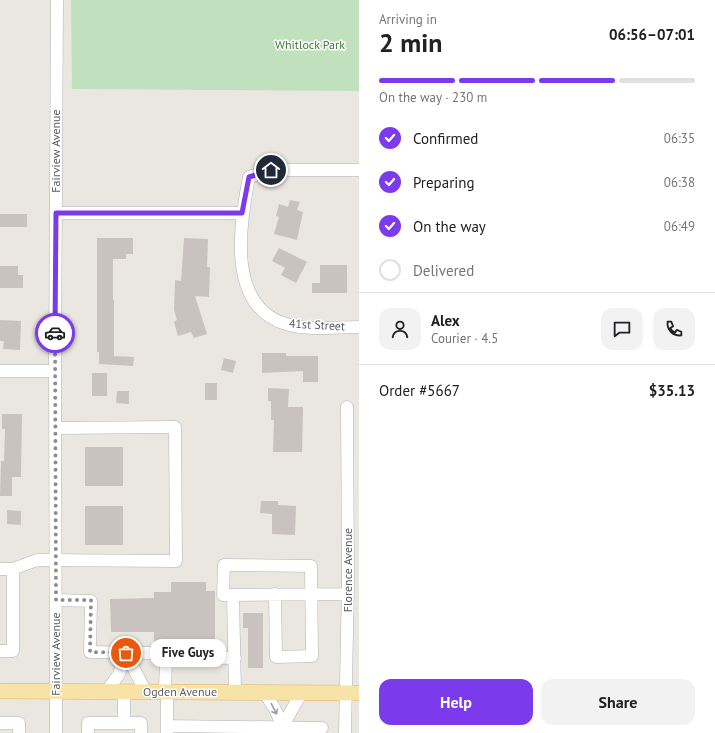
<!DOCTYPE html>
<meta charset="utf-8">
<style>
:root{--surface:#fff;--page:#f2f2f2;--text:#202124;--muted:#757577;--line:#e0e0e0;--accent:#7c3aed}
body{margin:0;font-family:"PT Sans",sans-serif;background:var(--page);color:var(--text);height:100vh;display:flex;flex-direction:column;font-size:15px;white-space:nowrap}
*{box-sizing:border-box;margin:0}
p{font-size:13px;color:var(--muted)}
.icon{flex:none;width:22px;height:22px;fill:none;stroke:currentColor;stroke-width:2;stroke-linecap:round;stroke-linejoin:round}
.map{position:relative;flex:1;overflow:hidden}
.panel{display:flex;flex-direction:column;background:var(--surface);width:356px}
.panel>*{flex:none}
.pin{position:absolute;display:grid;place-items:center;width:34px;height:34px;color:#fff;margin:-17px;border:2px solid #fff;border-radius:50%;box-shadow:0 1px 4px #0007}
.courier{position:absolute;display:grid;place-items:center;width:40px;height:40px;margin:-20px;border:3px solid #7c3aed;border-radius:50%;background:#fff;color:#222;box-shadow:0 1px 5px #0007}
.bubble{position:absolute;height:28px;border-radius:12px;background:var(--surface);box-shadow:0 2px 6px #0003;font-size:13px;font-weight:800;line-height:28px;text-align:center}
.overview em{font-style:normal;font-weight:800}
.overview div{display:flex;flex-direction:column-reverse}
.overview{display:flex;align-items:center;justify-content:space-between;height:68px;padding:0 20px}
h1{font-size:26px;font-weight:800;line-height:30px}
.bar{display:grid;grid-template-columns:repeat(4,1fr);gap:6px 4px;align-content:center;height:48px;padding:0 20px}
.bar i{height:5px;border-radius:3px;background:var(--line)}
.bar .current{background:var(--accent)}
.bar p{grid-column:span 4}
.line{display:flex;align-items:center;gap:10px;padding:0 20px;border-top:1px solid var(--line)}
.line div{flex:1}
.round{display:grid;place-items:center;flex:none;width:42px;height:42px;border-radius:12px;background:var(--page)}
ol{padding:0 20px;list-style:none}
li{display:flex;align-items:center;gap:12px;height:44px}
li p{margin-inline-start:auto}
li .icon{padding:4px;border-radius:50%;background:var(--accent);color:#fff;stroke-width:4}
li:last-child{color:var(--muted)}
li i{width:22px;height:22px;border:2px solid var(--line);border-radius:50%}
.button{display:flex;gap:8px;margin-top:auto;padding:8px 20px}
.button a{flex:1;height:46px;border-radius:12px;background:var(--accent);color:#fff;font-size:16px;font-weight:800;line-height:46px;text-align:center}
.button a+a{background:var(--page);color:var(--text)}
main{display:flex;flex:1;min-height:0}
.map>svg:first-child{display:block}
.park{fill:#c1e0be}
.building{fill:#c8c3be}
.lines{fill:none;stroke-linecap:round;stroke-linejoin:round}
.minor-casing{stroke:#b0b3b7;stroke-width:13}
.major-casing{stroke:#e3b160;stroke-width:16}
.minor{stroke:#fff;stroke-width:12}
.major{stroke:#f7e2a8;stroke-width:15}
.oneway{stroke:#9b9d9f}
.done{stroke:#8c8d8c;stroke-width:4;stroke-dasharray:0 7.2}
.route{stroke:#7c3aed;stroke-width:5}
.labels{text-anchor:middle;stroke-width:3;stroke-linejoin:round;paint-order:stroke}
.park-label{font-size:12px;fill:#3e7c3b;stroke:#fff}
.street-label{font-size:12px;fill:#595c5f;stroke:#fff}
</style>
<main>
<div class="map">
<svg width="359" height="733" viewBox="0 0 359 733">
<rect width="100%" height="100%" fill="#eae7e0"/>
<!-- park -->
<path class="park" d="M71,0H359V91L72,89Z"/>
<!-- building -->
<path class="building" d="M290,200L300,202L297,210L303,212L297,240L274,234L279,217L276,216L279,204L288,207Z
M0,214H27V227H0Z
M97,238H133V254H126V259H113V300H114V356L134,357L133,366L99,364V352H97Z
M184,238L208,239L207,267H210L209,297L195,296L207,334L194,338L191,332L178,336L174,322L177,320L174,310L175,280L181,281Z
M279,248L307,262L296,283L281,275L285,268L272,261Z
M320,265H347V293H312V283H320Z
M0,266H18V275H23V288H0Z
M0,320L21,321L20,350L3,349L4,341H0Z
M262,353H286V356H318V382H303V371L262,373Z
M224,358L236,361L233,373L221,370Z
M92,373H107V396H92Z
M205,383H217V400H205Z
M268,388L289,389L288,407H303L302,452H273L274,420H271V401H268Z
M117,391H129V404L116,403Z
M2,414H22L21,477H12V496H0L1,461H4L5,429H2Z
M85,447H123V486H85Z
M261,501H278V505L296,506L295,535L272,534V514L260,513Z
M85,506H123V545H85Z
M7,510L21,511V525L7,524Z
M171,582H206V591H215V644L156,646L154,645V632H111L110,599L154,598V592H171Z
M243,613H263V668H248V628H243Z"/>
<g class="lines">
<defs>
<path id="minor" d="M359,170H271L249,177C240,224 226,306 286,324C309,331 336,327 359,327
M56,213H242
M0,371H55
M0,569H13L37,560L176,561L175,427L55,428
M233,595H223L224,565L311,566L312,656L276,657L275,594
M56,600L91,601L90,652L153,653
M0,651H13V569
M126,653L145,691
M107,691L119,674L126,653
M165,691L166,657L235,658
M235,692L233,595L348,594
M264,692C272,704 282,718 282,733
M0,723H19V733
M124,723H141V733
M167,726L322,728
M282,727L302,692
M56,733L55,371L57,0
M88,733V723H124V691
M167,733V692
M345,733L348,582L347,407"/>
<path id="major" d="M0,691L359,693"/>
</defs>
<!-- minor casing -->
<use href="#minor" class="minor-casing"/>
<!-- major casing -->
<use href="#major" class="major-casing"/>
<!-- minor -->
<use href="#minor" class="minor"/>
<!-- major -->
<use href="#major" class="major"/>
</g>
<!-- one-way arrows -->
<defs><path id="oneway-shaft" d="M-6 0H5M1.5-3L5.5 0L1.5 3" fill="none" stroke-width="1.6" stroke-linecap="round" stroke-linejoin="round"/></defs>
<use class="oneway" href="#oneway-shaft" transform="translate(274 709) rotate(63)"/>
<g class="lines">
<!-- done -->
<path class="done" d="M55,333L56,600H91L90,652L126,653"/>
<!-- route -->
<path class="route" d="M55,333L56,213H242L249,177L271,170"/>
</g>
<g class="labels">
<!-- park labels -->
<g class="park-label">
<text x="310" y="49">Whitlock Park</text>
</g>
<!-- street labels -->
<g class="street-label">
<text transform="translate(56 151) rotate(-90)" y="4">Fairview Avenue</text>
<text transform="translate(317 325) rotate(3)" y="4">41st Street</text>
<text transform="translate(348 570) rotate(-90)" y="4">Florence Avenue</text>
<text transform="translate(56 654) rotate(-90)" y="4">Fairview Avenue</text>
<text x="180" y="696">Ogden Avenue</text>
</g>
</g>
</svg>
<div class="pin" style="left:126px;top:653px;background:#ea580c"><svg class="icon" aria-label="bag" viewBox="0 0 24 24"><path d="M5 8h14l-1 12H6zM9 8a3 3 0 0 1 6 0"/></svg></div>
<div class="pin" style="left:271px;top:170px;background:#1f2937"><svg class="icon" aria-label="home" viewBox="0 0 24 24"><path d="M3 11l9-7 9 7M6 9v11h12V9"/></svg></div>
<div class="courier" style="left:55px;top:333px"><svg class="icon" aria-label="car" viewBox="0 0 24 24"><path d="M5 17H2v-5l4-1 3-4h7l3 4 3 1v5h-3M9 17h6M6 11h13"/><circle cx="7" cy="17" r="2"/><circle cx="17" cy="17" r="2"/></svg></div>
<div class="bubble" style="left:150px;top:639px;width:76px">Five Guys</div>
</div>
<section class="panel">
<div class="overview"><div><h1>2 min</h1><p>Arriving in</p></div><em>06:56–07:01</em></div>
<div class="bar"><i class="current"></i><i class="current"></i><i class="current"></i><i></i><p>On the way · 230 m</p></div>
<ol>
<li><svg class="icon" aria-label="check" viewBox="0 0 24 24"><path d="M5 12l5 5 9-10"/></svg>Confirmed<p>06:35</p></li>
<li><svg class="icon" aria-label="check" viewBox="0 0 24 24"><path d="M5 12l5 5 9-10"/></svg>Preparing<p>06:38</p></li>
<li><svg class="icon" aria-label="check" viewBox="0 0 24 24"><path d="M5 12l5 5 9-10"/></svg>On the way<p>06:49</p></li>
<li><i></i>Delivered</li>
</ol>
<div class="line" style="height:72px"><a class="round"><svg class="icon" aria-label="person" viewBox="0 0 24 24"><circle cx="12" cy="8" r="4"/><path d="M4 21q1-7 8-7t8 7"/></svg></a><div><b>Alex</b><p>Courier · 4.5</p></div><a class="round"><svg class="icon" aria-label="chat" viewBox="0 0 24 24"><path d="M4 5h16v11H9l-5 4z"/></svg></a><a class="round"><svg class="icon" aria-label="phone" viewBox="0 0 24 24"><path d="M5 4h4l2 5-3 2q2 4 5 5l2-3 5 2v4C11 20 4 13 5 4z"/></svg></a></div>
<div class="line" style="height:52px"><div>Order #5667</div><b>$35.13</b></div>
<div class="button"><a>Help</a><a>Share</a></div>
</section>
</main>
